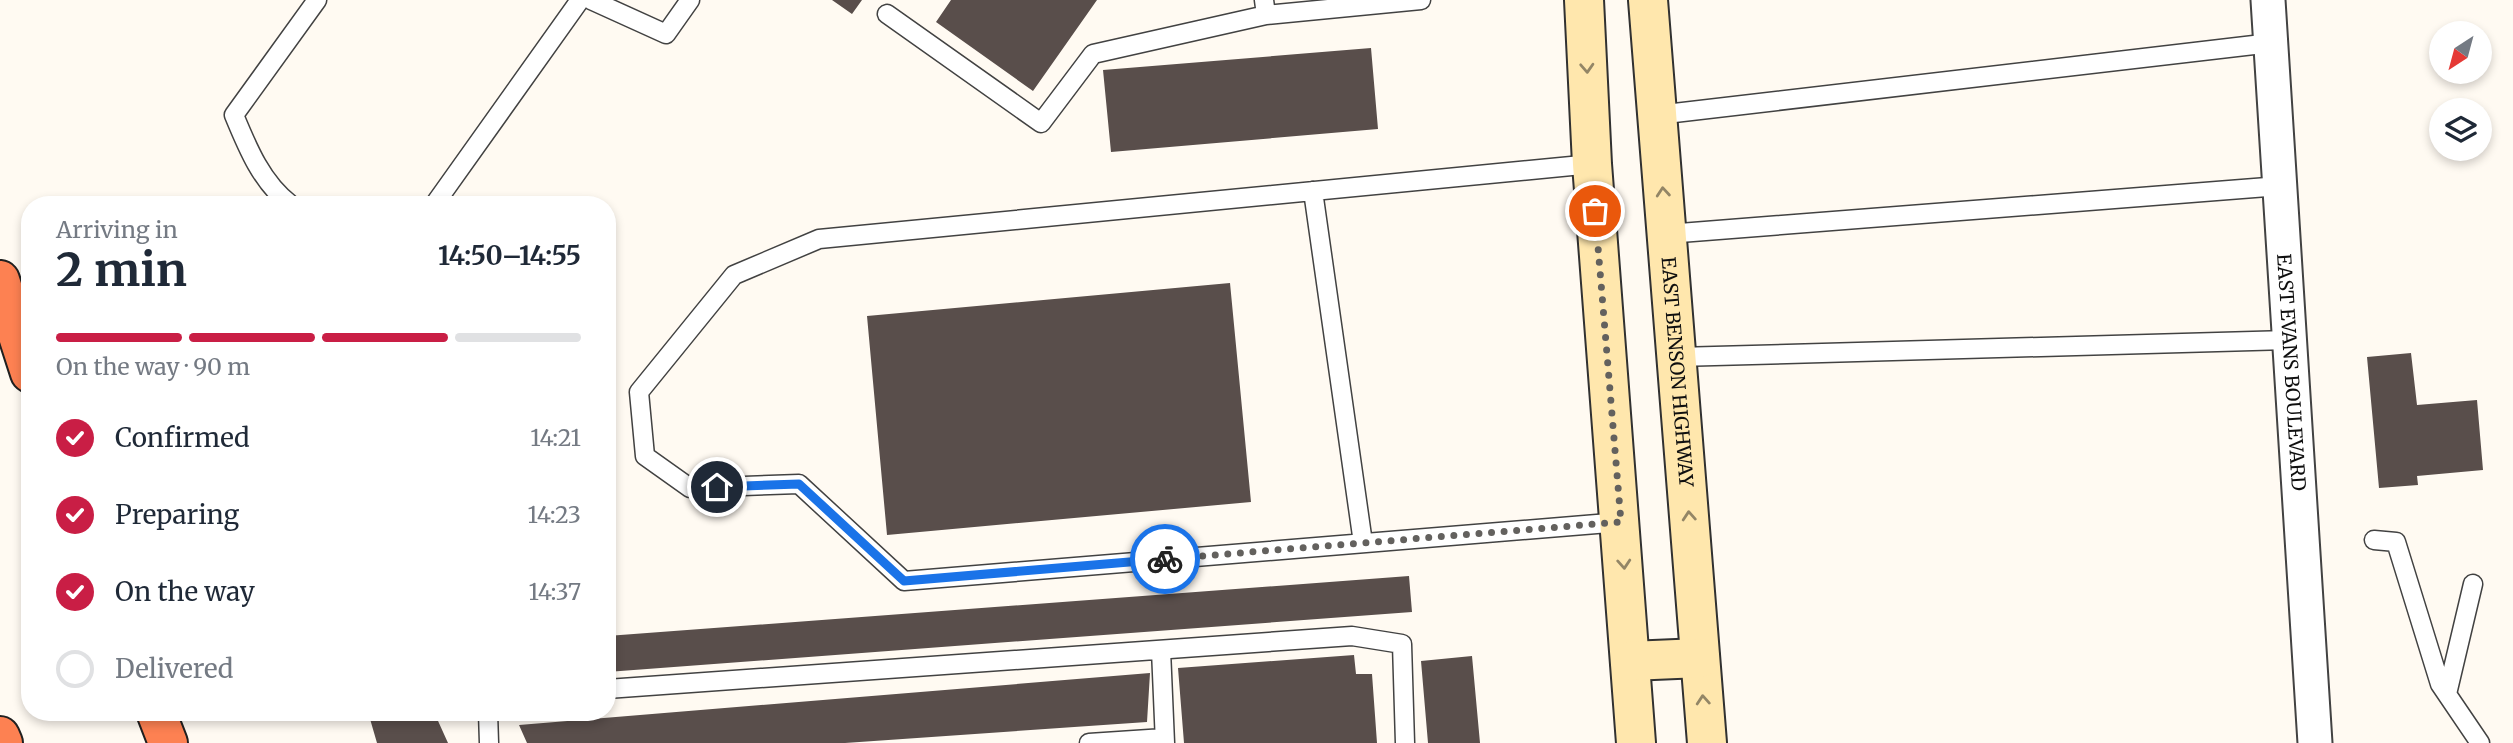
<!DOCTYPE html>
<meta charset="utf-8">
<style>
:root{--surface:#fff;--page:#f6f6f7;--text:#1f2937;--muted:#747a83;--line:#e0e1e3;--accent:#c91e45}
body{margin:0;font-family:Merriweather,serif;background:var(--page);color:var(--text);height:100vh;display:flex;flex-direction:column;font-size:26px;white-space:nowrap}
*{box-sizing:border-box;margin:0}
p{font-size:23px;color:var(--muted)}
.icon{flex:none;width:38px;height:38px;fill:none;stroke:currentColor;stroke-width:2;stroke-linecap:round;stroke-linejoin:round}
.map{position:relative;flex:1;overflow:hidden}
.side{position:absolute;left:21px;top:196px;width:595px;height:525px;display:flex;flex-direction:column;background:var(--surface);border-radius:28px;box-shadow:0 4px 10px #0003}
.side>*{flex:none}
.needle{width:46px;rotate:216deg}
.controls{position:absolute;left:2429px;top:21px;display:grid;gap:14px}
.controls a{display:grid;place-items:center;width:63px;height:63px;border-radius:50%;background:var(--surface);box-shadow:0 4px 10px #0003;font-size:35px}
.pin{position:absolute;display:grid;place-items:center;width:60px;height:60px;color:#fff;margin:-30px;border:4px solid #fff;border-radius:50%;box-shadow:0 2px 7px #0007}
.courier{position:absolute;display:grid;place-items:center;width:70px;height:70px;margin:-35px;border:5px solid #1a73e8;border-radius:50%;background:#fff;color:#222;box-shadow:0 2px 9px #0007}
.overview em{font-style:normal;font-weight:700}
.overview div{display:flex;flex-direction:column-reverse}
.overview{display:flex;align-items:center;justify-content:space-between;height:119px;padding:0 35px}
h1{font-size:46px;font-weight:700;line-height:52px}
.bar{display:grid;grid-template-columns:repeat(4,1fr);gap:10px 7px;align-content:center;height:84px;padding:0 35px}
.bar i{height:9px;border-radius:5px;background:var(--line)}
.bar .current{background:var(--accent)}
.bar p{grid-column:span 4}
ol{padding:0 35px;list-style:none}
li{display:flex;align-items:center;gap:21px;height:77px}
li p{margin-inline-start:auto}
li .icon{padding:7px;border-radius:50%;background:var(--accent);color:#fff;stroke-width:4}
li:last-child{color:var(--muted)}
li i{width:38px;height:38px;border:4px solid var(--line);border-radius:50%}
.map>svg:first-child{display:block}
.building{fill:#594e4b}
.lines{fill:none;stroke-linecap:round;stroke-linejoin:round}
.service-casing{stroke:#424242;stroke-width:21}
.minor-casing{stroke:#424242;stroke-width:37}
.secondary-casing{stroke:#313131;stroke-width:42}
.motorway-casing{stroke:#202020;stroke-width:42}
.service{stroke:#fff;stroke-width:18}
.minor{stroke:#fff;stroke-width:33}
.secondary{stroke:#ffe7ad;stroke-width:38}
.motorway{stroke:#fd8152;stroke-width:38}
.oneway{stroke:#938666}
.done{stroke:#63615e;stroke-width:7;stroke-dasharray:0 12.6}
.route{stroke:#1a73e8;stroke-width:9}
.labels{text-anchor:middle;stroke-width:7;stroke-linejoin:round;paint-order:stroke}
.street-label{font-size:19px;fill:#0f0f0f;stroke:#fff}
</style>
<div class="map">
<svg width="2513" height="743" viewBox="0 0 2513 743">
<rect width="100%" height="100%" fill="#fffaf2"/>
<!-- building -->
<path class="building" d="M832,0H862L852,14Z
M951,0H1097L1033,91L936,22Z
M1371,48L1378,129L1111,152L1103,70Z
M1230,283L1251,502L887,535L867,316Z
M2411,353L2417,405L2477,400L2483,470L2417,476L2418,485L2379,488L2367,357Z
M1409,576L1412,612L607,672V636Z
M1354,655L1356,674H1372L1377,743H1184L1178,668Z
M1472,656L1480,743H1428L1421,661Z
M1150,673L1147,722L845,743H527L519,725Z
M368,712H434L448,743H377Z"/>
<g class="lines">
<defs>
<path id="service" d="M591,0L666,34L690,0
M1264,0L1266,15L1421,0
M887,14L1041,123L1093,54L1266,15
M1657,115L2271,43
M1592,164L819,239L734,275L639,392L645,456L690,488L799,484L904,581L1621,522
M1313,191L1363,543
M291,205C262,183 248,149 234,115L317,0
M434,205L580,0
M1667,234L2280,186
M1677,357L2289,340
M2374,540L2396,542L2440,684L2480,743
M1161,650L1165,743
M607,689L1352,636L1402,644L1405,743
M2447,694L2473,584
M488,712L489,743
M1089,743L1164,738"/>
<g id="minor">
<path id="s1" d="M2268,0L2315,743"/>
</g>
<g id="secondary">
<path d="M1584,0L1592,164L1636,743"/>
<path id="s2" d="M1648,0L1707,743"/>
<path d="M1630,661L1700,658"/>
</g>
<path id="motorway" d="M0,280L30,373
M156,712L168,743
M0,736L3,743"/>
</defs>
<!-- service casing -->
<use href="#service" class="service-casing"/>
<!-- minor casing -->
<use href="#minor" class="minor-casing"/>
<!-- secondary casing -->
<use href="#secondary" class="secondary-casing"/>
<!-- motorway casing -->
<use href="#motorway" class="motorway-casing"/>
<!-- service -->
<use href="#service" class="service"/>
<!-- minor -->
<use href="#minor" class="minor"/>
<!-- secondary -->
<use href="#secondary" class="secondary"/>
<!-- motorway -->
<use href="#motorway" class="motorway"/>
</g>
<!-- one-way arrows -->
<defs><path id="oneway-chevron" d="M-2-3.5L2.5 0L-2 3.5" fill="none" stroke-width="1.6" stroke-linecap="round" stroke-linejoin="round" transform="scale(1.75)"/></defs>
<g class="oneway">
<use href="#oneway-chevron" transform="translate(1587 68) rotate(87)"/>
<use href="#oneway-chevron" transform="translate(1663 192) rotate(-95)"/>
<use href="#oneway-chevron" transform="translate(1689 516) rotate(-94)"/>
<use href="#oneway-chevron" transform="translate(1624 564) rotate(86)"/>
<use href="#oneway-chevron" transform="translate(1703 700) rotate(-94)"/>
</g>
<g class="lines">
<!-- done -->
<path class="done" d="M1165,559L1621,522L1595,211"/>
<!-- route -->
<path class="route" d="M717,487L799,484L904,581L1165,559"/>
</g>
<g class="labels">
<!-- street labels -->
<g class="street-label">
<text dy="7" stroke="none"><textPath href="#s2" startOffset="373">EAST BENSON HIGHWAY</textPath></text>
<text dy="7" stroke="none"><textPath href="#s1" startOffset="373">EAST EVANS BOULEVARD</textPath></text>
</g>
</g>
</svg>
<div class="controls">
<a><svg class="needle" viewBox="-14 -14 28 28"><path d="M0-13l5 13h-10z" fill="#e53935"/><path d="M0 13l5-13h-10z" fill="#747a83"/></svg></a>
<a><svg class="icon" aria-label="layers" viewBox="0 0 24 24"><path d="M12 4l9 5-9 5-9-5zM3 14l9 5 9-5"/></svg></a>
</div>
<div class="pin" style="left:1595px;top:211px;background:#ea580c"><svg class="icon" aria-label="bag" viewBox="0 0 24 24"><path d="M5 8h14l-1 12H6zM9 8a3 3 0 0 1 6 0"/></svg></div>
<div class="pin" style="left:717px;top:487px;background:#1f2937"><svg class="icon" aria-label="home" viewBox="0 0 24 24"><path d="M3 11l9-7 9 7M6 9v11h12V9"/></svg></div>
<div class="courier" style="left:1165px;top:559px"><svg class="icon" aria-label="bike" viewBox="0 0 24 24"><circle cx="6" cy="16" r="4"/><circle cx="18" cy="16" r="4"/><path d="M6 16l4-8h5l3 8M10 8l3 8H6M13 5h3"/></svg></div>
<section class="side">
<div class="overview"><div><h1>2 min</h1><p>Arriving in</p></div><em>14:50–14:55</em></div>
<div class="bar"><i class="current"></i><i class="current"></i><i class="current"></i><i></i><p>On the way · 90 m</p></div>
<ol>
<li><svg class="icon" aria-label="check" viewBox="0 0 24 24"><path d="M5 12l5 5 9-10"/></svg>Confirmed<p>14:21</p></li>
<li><svg class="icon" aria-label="check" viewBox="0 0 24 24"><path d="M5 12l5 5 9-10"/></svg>Preparing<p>14:23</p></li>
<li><svg class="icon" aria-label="check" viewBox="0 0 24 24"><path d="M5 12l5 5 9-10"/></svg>On the way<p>14:37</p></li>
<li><i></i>Delivered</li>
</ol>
</section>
</div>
